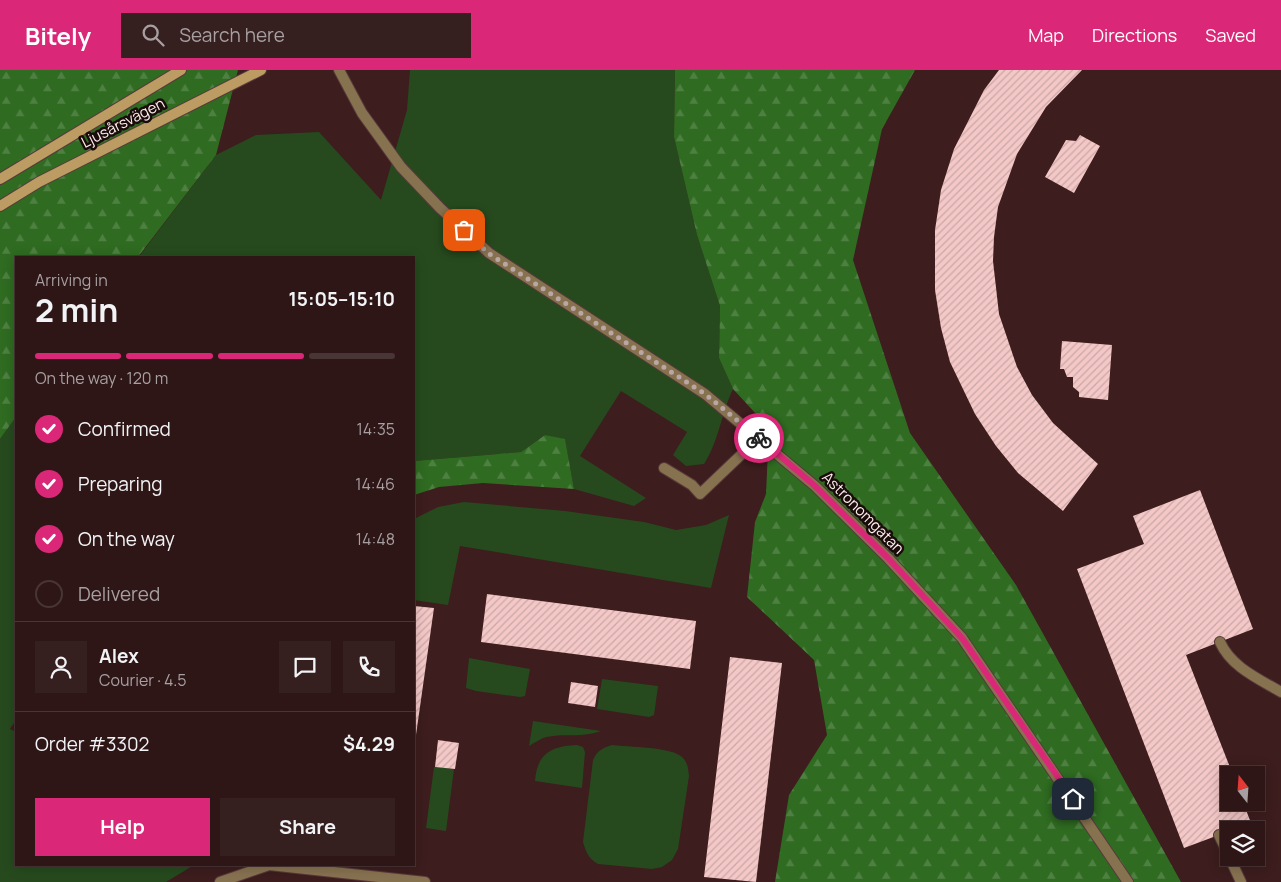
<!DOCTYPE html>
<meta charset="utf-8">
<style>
:root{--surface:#2e1616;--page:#361f1f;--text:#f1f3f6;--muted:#a79fa1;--line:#493535;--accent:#db2777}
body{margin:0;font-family:Manrope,sans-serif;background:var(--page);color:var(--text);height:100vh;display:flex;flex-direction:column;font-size:19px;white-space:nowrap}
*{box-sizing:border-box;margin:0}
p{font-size:16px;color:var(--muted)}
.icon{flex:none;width:28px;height:28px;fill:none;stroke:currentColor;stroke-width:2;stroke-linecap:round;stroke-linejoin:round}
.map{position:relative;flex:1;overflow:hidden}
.drawer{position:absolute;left:15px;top:186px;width:400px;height:610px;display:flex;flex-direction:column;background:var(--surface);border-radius:0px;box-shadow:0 2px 12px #0003,0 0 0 1px var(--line)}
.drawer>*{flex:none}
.needle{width:32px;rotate:343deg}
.tools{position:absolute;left:1220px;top:696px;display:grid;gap:10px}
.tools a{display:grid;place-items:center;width:45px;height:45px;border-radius:0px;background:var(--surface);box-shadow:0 2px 12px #0003,0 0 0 1px var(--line);font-size:25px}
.pin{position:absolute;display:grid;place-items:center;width:42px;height:42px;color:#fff;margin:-21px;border-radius:10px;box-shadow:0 2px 8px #0006}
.courier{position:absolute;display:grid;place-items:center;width:50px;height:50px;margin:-25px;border:4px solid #db2777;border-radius:50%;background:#fff;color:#222;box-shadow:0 1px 6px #0007}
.head em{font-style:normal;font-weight:700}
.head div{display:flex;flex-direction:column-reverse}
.head{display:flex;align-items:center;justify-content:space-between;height:85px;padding:0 20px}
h1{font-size:32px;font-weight:700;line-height:38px}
.bar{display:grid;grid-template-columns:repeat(4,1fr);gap:8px 5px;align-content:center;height:60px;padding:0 20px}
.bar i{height:6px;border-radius:4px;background:var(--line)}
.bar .active{background:var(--accent)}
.bar p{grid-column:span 4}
.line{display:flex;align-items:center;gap:12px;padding:0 20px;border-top:1px solid var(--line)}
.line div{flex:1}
.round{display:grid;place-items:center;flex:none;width:52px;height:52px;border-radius:0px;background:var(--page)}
ol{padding:0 20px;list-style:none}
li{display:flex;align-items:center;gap:15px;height:55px}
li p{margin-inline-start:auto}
li .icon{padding:5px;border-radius:50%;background:var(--accent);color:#fff;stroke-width:4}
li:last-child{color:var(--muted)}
li i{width:28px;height:28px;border:2px solid var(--line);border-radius:50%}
.cta{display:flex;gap:10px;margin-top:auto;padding:10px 20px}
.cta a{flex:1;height:58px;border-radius:0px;background:var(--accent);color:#fff;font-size:20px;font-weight:700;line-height:58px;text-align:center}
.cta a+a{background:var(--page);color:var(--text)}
header{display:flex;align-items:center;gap:30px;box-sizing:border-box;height:70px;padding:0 25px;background:var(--accent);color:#fff}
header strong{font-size:24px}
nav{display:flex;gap:28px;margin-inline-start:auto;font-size:18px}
.search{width:350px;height:45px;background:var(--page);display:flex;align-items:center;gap:12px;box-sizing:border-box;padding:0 18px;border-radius:0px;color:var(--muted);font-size:19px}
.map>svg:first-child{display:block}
.green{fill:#264a1e}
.forest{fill:url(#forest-firs)}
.building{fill:url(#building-hatch)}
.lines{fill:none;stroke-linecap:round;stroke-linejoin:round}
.lane-casing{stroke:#583a3b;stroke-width:12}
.street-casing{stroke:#583a3b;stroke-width:12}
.secondary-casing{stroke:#583a3b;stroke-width:12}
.lane{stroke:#877250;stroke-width:10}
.street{stroke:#877250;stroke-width:10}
.secondary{stroke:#bd9c63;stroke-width:10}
.done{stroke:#baa6a5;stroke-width:5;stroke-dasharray:0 9}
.route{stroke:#db2777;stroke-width:6}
.labels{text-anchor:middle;stroke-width:5;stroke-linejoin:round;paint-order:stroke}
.street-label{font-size:15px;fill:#fdefee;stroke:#1b0c0c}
</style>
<header>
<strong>Bitely</strong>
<div class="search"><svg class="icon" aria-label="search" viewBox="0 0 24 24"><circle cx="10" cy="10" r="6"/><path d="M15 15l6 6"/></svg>Search here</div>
<nav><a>Map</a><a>Directions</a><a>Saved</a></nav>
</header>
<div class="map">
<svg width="1281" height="812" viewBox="0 0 1281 812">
<defs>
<pattern id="forest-firs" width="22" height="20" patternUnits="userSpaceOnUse" patternTransform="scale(1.25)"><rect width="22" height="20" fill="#2f6b21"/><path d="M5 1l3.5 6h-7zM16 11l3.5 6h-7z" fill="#4e8042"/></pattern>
<pattern id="building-hatch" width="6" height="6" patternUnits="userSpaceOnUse" patternTransform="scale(1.25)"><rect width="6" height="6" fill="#f4c8c7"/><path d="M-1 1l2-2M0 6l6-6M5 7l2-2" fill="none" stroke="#caa8a7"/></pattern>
</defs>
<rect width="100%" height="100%" fill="#3d1d1e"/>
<!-- green -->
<path class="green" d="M410,0H675L674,67L697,165L720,236L719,288L733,319C721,344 719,371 704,394L686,396L673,385L687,362L621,321L580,386L646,428L634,436L574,419L565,370L545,365L521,382L414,391V188H138L216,85L256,65L319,62L381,130L407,40Z
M16,347V650L10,659L16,662V795H194L166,812H0V369Z
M464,432L565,441L644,452L676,460L706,455L729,445L711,518L460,476L448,535L414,530V449L438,437Z
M469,588L530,599L525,626L520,627L476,621L466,618Z
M602,609L658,616L654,645L649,647L597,639Z
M533,651L601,661C583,668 565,663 546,667C540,669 534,673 529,676Z
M577,675L583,677L585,682L582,718L535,711C537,683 552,676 577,675Z
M612,675C628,677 672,677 682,687C688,693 688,698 689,706L678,779L672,790L662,797L652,799L598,794C588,788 586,782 583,772L593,690C597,681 602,678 612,675Z
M434,697L454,699L446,761L426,758Z"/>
<!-- forest -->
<path class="forest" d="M0,0H238L216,85L138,187L16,188V347L0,369Z
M675,0H915L882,59L853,190L910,363L1016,515L1181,812H775L789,725L827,665L814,590L747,527L755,452L766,424L769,358L733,319L719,288L720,236L697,165L674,67Z
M545,365L565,369L574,419L483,413L439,417L414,425V391L521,382Z"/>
<!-- building -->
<path class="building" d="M999,0H1082L1046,37L1017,84L998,137L994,167L993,191L999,244L1017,297L1032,325L1053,353L1098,394L1063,441L1018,403L996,376L975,344L950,292L941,258L935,220V160L941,120L954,79L984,20Z
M1080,65L1100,76L1074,123L1045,107L1066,70L1076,71Z
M1062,271L1112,275L1108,330L1079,327V322L1073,317V307H1067L1064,299H1060Z
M1200,420L1253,559L1186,585L1233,705H1229V732H1243L1251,753L1184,778L1077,499L1144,474L1133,446Z
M487,524L696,551L690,599L481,572Z
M414,536L434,538L415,672H414Z
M730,587L782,593L756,812L704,807Z
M571,612L598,616L595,637L568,633Z
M438,670L459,673L455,699L435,697Z"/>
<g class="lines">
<defs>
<path id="lane" d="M664,398L692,415L700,424L743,383L754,364
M1220,572C1231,597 1259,609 1281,622
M1219,765L1241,812"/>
<path id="street" d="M339,0L362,43L401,97L440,138L489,183L705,324L815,416L888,488L962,568L1128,812
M220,812L269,795L425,812"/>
<path id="secondary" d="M0,109L181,0
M0,136L39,112L261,0"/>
</defs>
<!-- lane casing -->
<use href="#lane" class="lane-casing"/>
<!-- street casing -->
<use href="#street" class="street-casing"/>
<!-- secondary casing -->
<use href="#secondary" class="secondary-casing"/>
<!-- lane -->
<use href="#lane" class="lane"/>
<!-- street -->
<use href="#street" class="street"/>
<!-- secondary -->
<use href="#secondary" class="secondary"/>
</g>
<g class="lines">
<!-- done -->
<path class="done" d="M464,160L488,183L705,324L759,368"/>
<!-- route -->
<path class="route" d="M759,368L815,416L888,488L962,568L1073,729"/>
</g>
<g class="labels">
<!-- street labels -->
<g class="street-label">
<text transform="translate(123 53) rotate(-27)" y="5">Ljusårsvägen</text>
<text transform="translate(863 443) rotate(45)" y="5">Astronomgatan</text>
</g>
</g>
</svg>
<div class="tools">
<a><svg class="needle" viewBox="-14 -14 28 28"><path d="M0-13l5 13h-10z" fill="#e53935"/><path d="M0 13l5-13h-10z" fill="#a79fa1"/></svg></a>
<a><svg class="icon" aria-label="layers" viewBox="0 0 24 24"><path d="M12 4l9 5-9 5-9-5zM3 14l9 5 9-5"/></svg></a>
</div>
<div class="pin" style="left:464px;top:160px;background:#ea580c"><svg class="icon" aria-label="bag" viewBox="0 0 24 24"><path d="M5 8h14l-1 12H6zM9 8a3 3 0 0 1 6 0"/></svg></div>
<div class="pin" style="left:1073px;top:729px;background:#1f2937"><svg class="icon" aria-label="home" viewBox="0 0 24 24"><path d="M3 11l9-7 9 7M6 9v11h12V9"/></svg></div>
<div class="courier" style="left:759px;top:368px"><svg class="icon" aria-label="bike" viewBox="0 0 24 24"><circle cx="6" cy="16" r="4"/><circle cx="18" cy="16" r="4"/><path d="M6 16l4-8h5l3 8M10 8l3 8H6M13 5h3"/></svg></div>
<section class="drawer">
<div class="head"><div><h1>2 min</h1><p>Arriving in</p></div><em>15:05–15:10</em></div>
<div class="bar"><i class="active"></i><i class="active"></i><i class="active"></i><i></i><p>On the way · 120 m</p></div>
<ol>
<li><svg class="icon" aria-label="check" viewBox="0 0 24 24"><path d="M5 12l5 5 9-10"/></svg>Confirmed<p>14:35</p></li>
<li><svg class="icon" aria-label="check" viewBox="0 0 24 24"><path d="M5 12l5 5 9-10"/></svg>Preparing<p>14:46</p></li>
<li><svg class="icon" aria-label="check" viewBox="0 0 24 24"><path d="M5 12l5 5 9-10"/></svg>On the way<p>14:48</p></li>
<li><i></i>Delivered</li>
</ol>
<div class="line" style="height:90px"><a class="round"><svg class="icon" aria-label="person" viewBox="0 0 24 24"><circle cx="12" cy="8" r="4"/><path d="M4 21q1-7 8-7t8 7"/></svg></a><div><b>Alex</b><p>Courier · 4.5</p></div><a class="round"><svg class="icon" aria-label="chat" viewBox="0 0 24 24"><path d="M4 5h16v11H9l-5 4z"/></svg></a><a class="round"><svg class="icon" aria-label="phone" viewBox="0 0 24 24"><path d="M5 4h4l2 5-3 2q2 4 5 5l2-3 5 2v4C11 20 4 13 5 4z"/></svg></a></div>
<div class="line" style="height:65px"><div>Order #3302</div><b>$4.29</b></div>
<div class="cta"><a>Help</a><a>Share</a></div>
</section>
</div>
